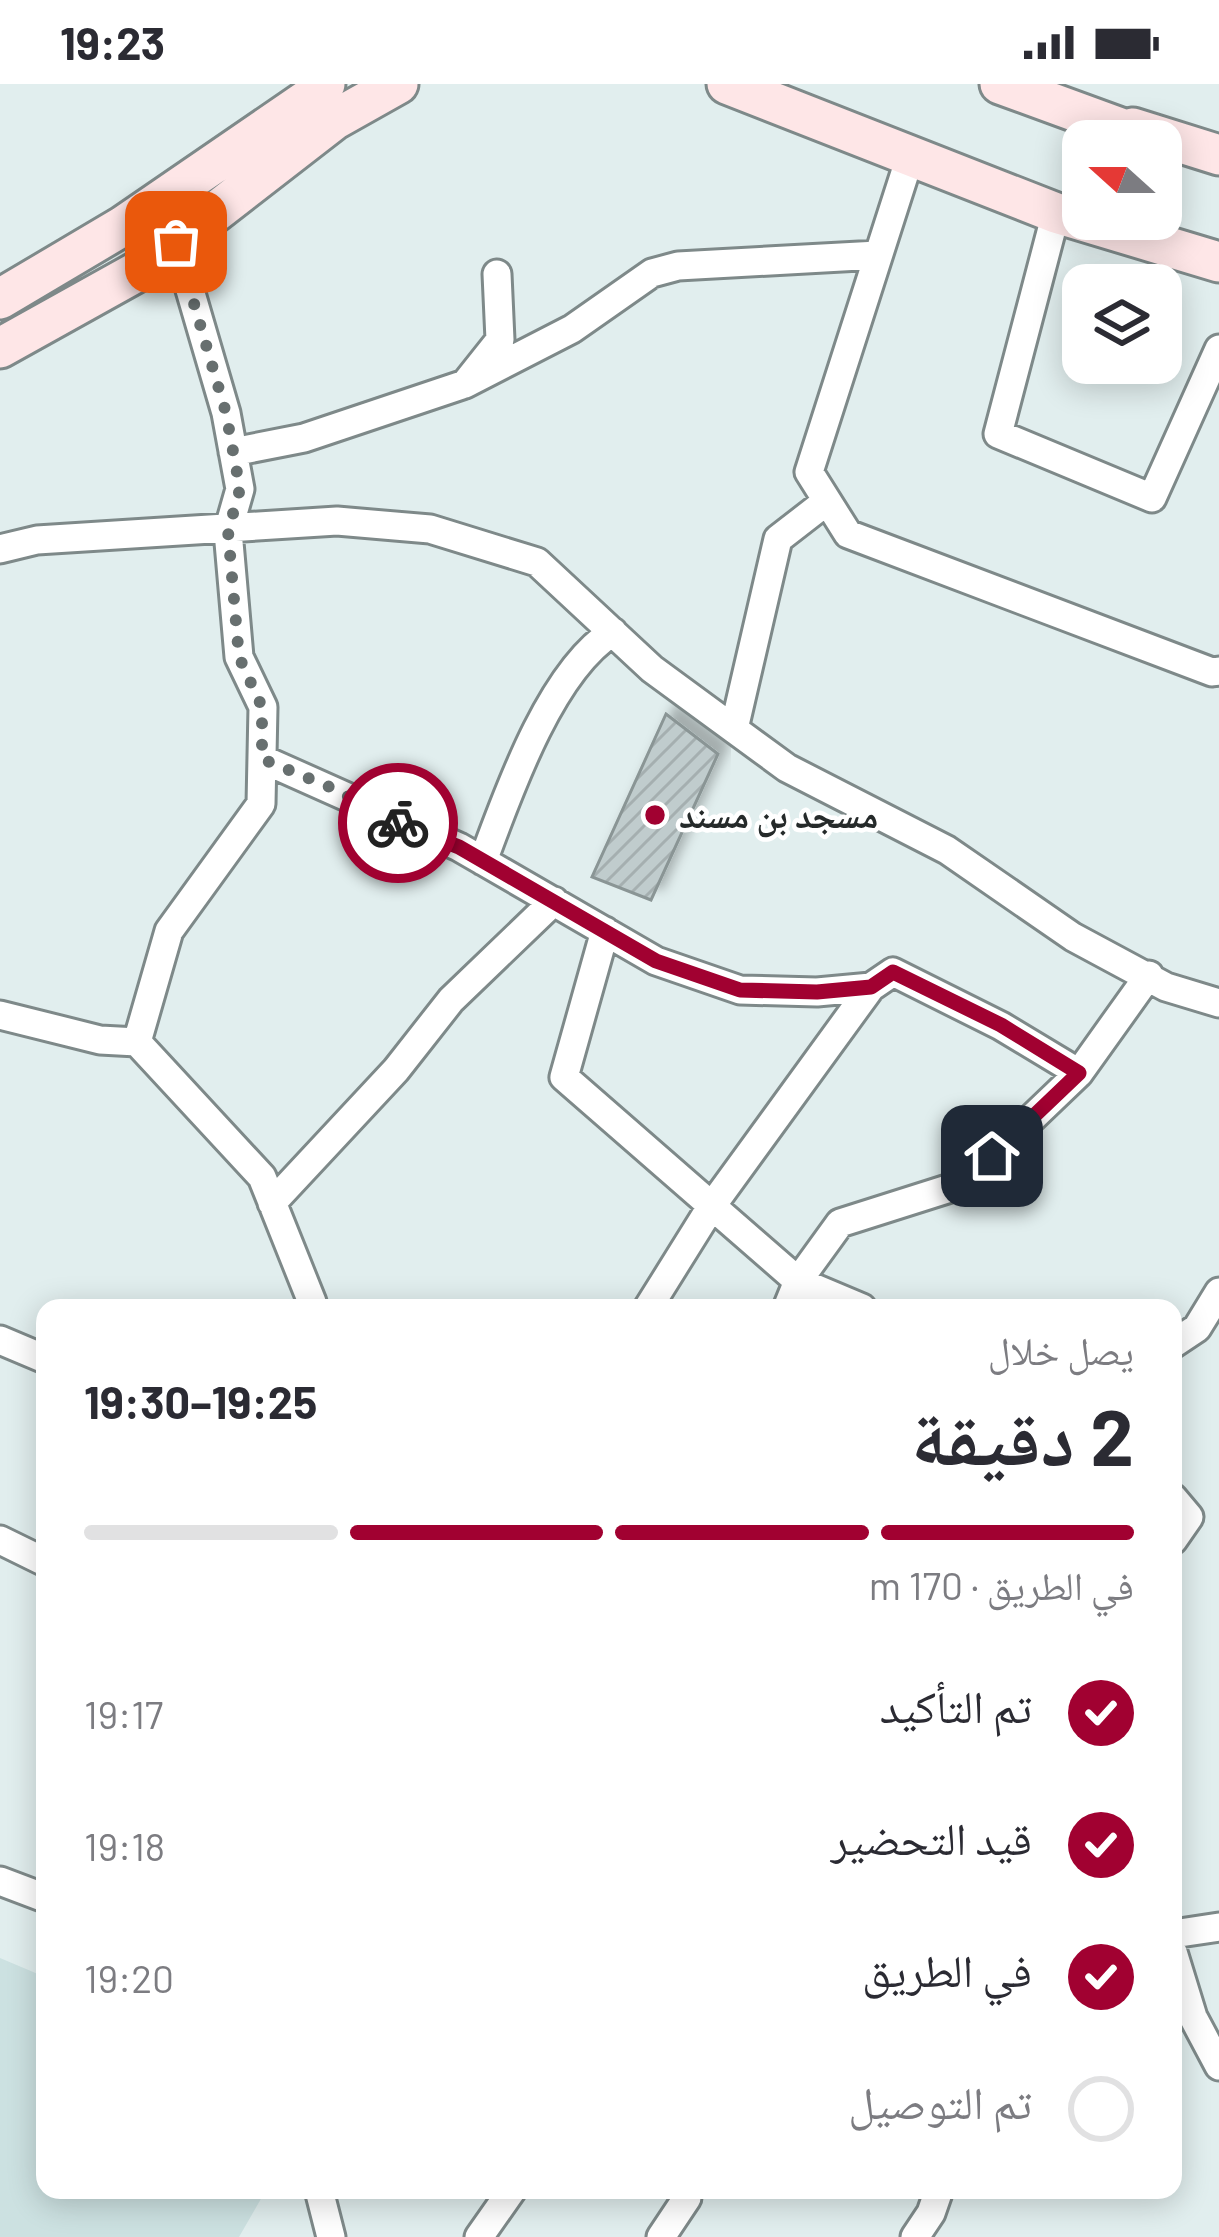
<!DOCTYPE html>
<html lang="ar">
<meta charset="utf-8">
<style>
:root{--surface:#fff;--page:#f2f2f3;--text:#2b2b33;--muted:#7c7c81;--line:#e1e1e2;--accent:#a10131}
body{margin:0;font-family:Barlow,"Noto Naskh Arabic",sans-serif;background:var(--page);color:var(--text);direction:rtl;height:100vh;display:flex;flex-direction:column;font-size:45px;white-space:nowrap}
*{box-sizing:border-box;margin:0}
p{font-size:39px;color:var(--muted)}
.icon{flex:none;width:66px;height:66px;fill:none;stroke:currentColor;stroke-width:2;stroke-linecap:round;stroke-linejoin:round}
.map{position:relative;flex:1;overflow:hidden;direction:ltr}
.panel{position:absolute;left:36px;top:1215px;width:1146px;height:900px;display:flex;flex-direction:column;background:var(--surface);border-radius:24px;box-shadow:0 6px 30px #0003;direction:rtl}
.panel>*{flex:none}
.needle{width:78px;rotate:291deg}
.fabs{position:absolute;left:1062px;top:36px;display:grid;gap:24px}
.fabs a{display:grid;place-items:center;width:120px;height:120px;border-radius:24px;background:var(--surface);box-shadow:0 6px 30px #0003;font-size:60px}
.pin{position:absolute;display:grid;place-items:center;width:102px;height:102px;color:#fff;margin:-51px;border-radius:24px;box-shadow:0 6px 18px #0006}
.courier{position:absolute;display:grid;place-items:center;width:120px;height:120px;margin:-60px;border:9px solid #a10131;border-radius:50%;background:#fff;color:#222;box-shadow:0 3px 15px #0007}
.summary em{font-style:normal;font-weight:700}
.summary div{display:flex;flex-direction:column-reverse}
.summary{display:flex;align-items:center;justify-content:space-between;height:204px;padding:0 48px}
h1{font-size:78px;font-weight:700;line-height:90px}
.bar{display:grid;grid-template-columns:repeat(4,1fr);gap:18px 12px;align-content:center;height:144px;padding:0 48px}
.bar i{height:15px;border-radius:9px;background:var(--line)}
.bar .current{background:var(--accent)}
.bar p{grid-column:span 4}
ol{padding:0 48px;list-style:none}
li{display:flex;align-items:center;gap:36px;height:132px}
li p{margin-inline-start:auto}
li .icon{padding:12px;border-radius:50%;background:var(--accent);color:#fff;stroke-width:4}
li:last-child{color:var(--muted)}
li i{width:66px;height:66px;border:6px solid var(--line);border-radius:50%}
.status{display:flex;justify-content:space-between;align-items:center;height:84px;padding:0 60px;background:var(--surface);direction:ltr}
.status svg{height:33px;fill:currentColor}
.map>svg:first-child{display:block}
.built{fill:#cce1e1}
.building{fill:url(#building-hatch);stroke:#8a9595;stroke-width:3;filter:url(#shadow)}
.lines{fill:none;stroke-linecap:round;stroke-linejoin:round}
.minor-casing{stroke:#7e8989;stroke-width:33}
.secondary-casing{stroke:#7e8989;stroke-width:45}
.minor{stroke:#fff;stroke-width:27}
.secondary{stroke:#fee6e7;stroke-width:39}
.done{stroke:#676f6f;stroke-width:12;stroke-dasharray:0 21.6}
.route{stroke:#a10131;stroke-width:15}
.poi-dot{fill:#a10131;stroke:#fff;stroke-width:4.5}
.labels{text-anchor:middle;stroke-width:9;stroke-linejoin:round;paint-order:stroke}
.poi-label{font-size:36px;font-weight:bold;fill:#252a2a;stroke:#fff;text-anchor:start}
</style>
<div class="status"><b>19:23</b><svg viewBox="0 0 49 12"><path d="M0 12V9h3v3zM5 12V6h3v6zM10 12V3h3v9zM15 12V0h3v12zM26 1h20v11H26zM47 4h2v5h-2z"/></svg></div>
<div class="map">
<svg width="1219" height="2153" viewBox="0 0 1219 2153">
<defs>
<pattern id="building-hatch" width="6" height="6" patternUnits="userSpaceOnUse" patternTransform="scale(3)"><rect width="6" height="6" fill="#c0cccd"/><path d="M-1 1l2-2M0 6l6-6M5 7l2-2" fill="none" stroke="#a5afb0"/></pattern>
<filter id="shadow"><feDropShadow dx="11" dy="-11" stdDeviation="6" flood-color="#0004"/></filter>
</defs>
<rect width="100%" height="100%" fill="#e1eeee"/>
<!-- built -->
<path class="built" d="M0,1874L45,1893V2106H266L239,2153H0Z"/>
<!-- building -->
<path class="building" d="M666,630L718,670L651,816L592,793Z"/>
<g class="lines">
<defs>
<path id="minor" d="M911,70L809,388L848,450L1212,588L1219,587
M1056,129L998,350L1152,414L1219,265
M176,158L226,329L240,405L228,447L239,573L263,623L261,720L169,847L137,958L262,1093L312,1218L311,1224
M465,300L572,245L652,189L678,182L878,171
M233,368L304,354L465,300L500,256L497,190
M0,465L37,456L337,437L430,445L537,478L652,585L787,684L947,766L1073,853L1166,903L1219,919
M734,645L778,455L827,417
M262,675L459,763L656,877L740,906L817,908L871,903L893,888L1001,942L1079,989
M483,777C508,709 551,586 613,548
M605,847L564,993L798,1197L862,1224
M0,931L100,956L137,958
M272,1119L396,986L451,916L554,817
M648,1224L711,1123L871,903
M787,1224L798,1197L840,1139L963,1100L1079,989L1149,891
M0,1256L45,1275
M1173,1260L1197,1244L1219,1208
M1173,1414L1189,1433L1173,1456
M0,1456L45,1478
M0,1797L45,1814
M1173,1850L1219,1843
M1173,1868L1193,1933L1219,1982
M319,2106L331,2153
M479,2153L512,2106
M661,2153L687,2114V2106
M915,2153L931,2129L939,2106"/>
<path id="secondary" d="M727,0L1056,129L1219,178
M1000,0L1156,57
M1133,44L1219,71
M0,215L123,142L317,9L325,0
M0,264L142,185L334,36L398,0"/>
</defs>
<!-- minor casing -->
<use href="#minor" class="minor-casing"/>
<!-- secondary casing -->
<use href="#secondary" class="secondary-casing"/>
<!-- minor -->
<use href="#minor" class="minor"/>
<!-- secondary -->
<use href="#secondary" class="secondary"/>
</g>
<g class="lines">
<!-- done -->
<path class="done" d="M176,158L226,329L240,405L228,447L239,573L262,623V675L332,704L398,739"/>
<!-- route -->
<path class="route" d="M398,739L459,763L656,877L740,906L817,908L871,903L893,888L1001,941L1079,989L992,1072"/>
</g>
<!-- markers -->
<circle class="poi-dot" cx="655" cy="731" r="12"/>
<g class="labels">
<!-- poi labels -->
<g class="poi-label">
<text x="679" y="744">مسجد بن مسند</text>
</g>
</g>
</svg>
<div class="fabs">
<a><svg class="needle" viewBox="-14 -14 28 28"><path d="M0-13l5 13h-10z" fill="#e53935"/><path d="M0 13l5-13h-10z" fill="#7c7c81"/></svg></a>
<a><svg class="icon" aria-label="layers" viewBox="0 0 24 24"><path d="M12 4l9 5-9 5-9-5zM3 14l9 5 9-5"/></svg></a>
</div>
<div class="pin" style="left:176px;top:158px;background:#ea580c"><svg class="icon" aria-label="bag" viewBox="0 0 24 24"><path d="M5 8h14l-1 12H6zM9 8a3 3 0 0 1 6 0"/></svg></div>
<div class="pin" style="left:992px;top:1072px;background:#1f2937"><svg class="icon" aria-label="home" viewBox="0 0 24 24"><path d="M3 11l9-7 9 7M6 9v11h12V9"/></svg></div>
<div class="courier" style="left:398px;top:739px"><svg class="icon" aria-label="bike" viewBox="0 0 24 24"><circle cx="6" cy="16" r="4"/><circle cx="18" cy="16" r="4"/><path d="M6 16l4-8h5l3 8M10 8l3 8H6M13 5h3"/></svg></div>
<section class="panel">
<div class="summary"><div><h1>2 دقيقة</h1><p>يصل خلال</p></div><em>19:25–19:30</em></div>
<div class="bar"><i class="current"></i><i class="current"></i><i class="current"></i><i></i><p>في الطريق · 170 m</p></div>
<ol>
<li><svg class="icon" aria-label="check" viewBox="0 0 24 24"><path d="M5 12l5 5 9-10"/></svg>تم التأكيد<p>19:17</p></li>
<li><svg class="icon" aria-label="check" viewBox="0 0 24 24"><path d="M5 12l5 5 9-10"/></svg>قيد التحضير<p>19:18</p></li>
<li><svg class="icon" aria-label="check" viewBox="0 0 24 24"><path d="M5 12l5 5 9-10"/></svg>في الطريق<p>19:20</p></li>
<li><i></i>تم التوصيل</li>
</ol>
</section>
</div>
